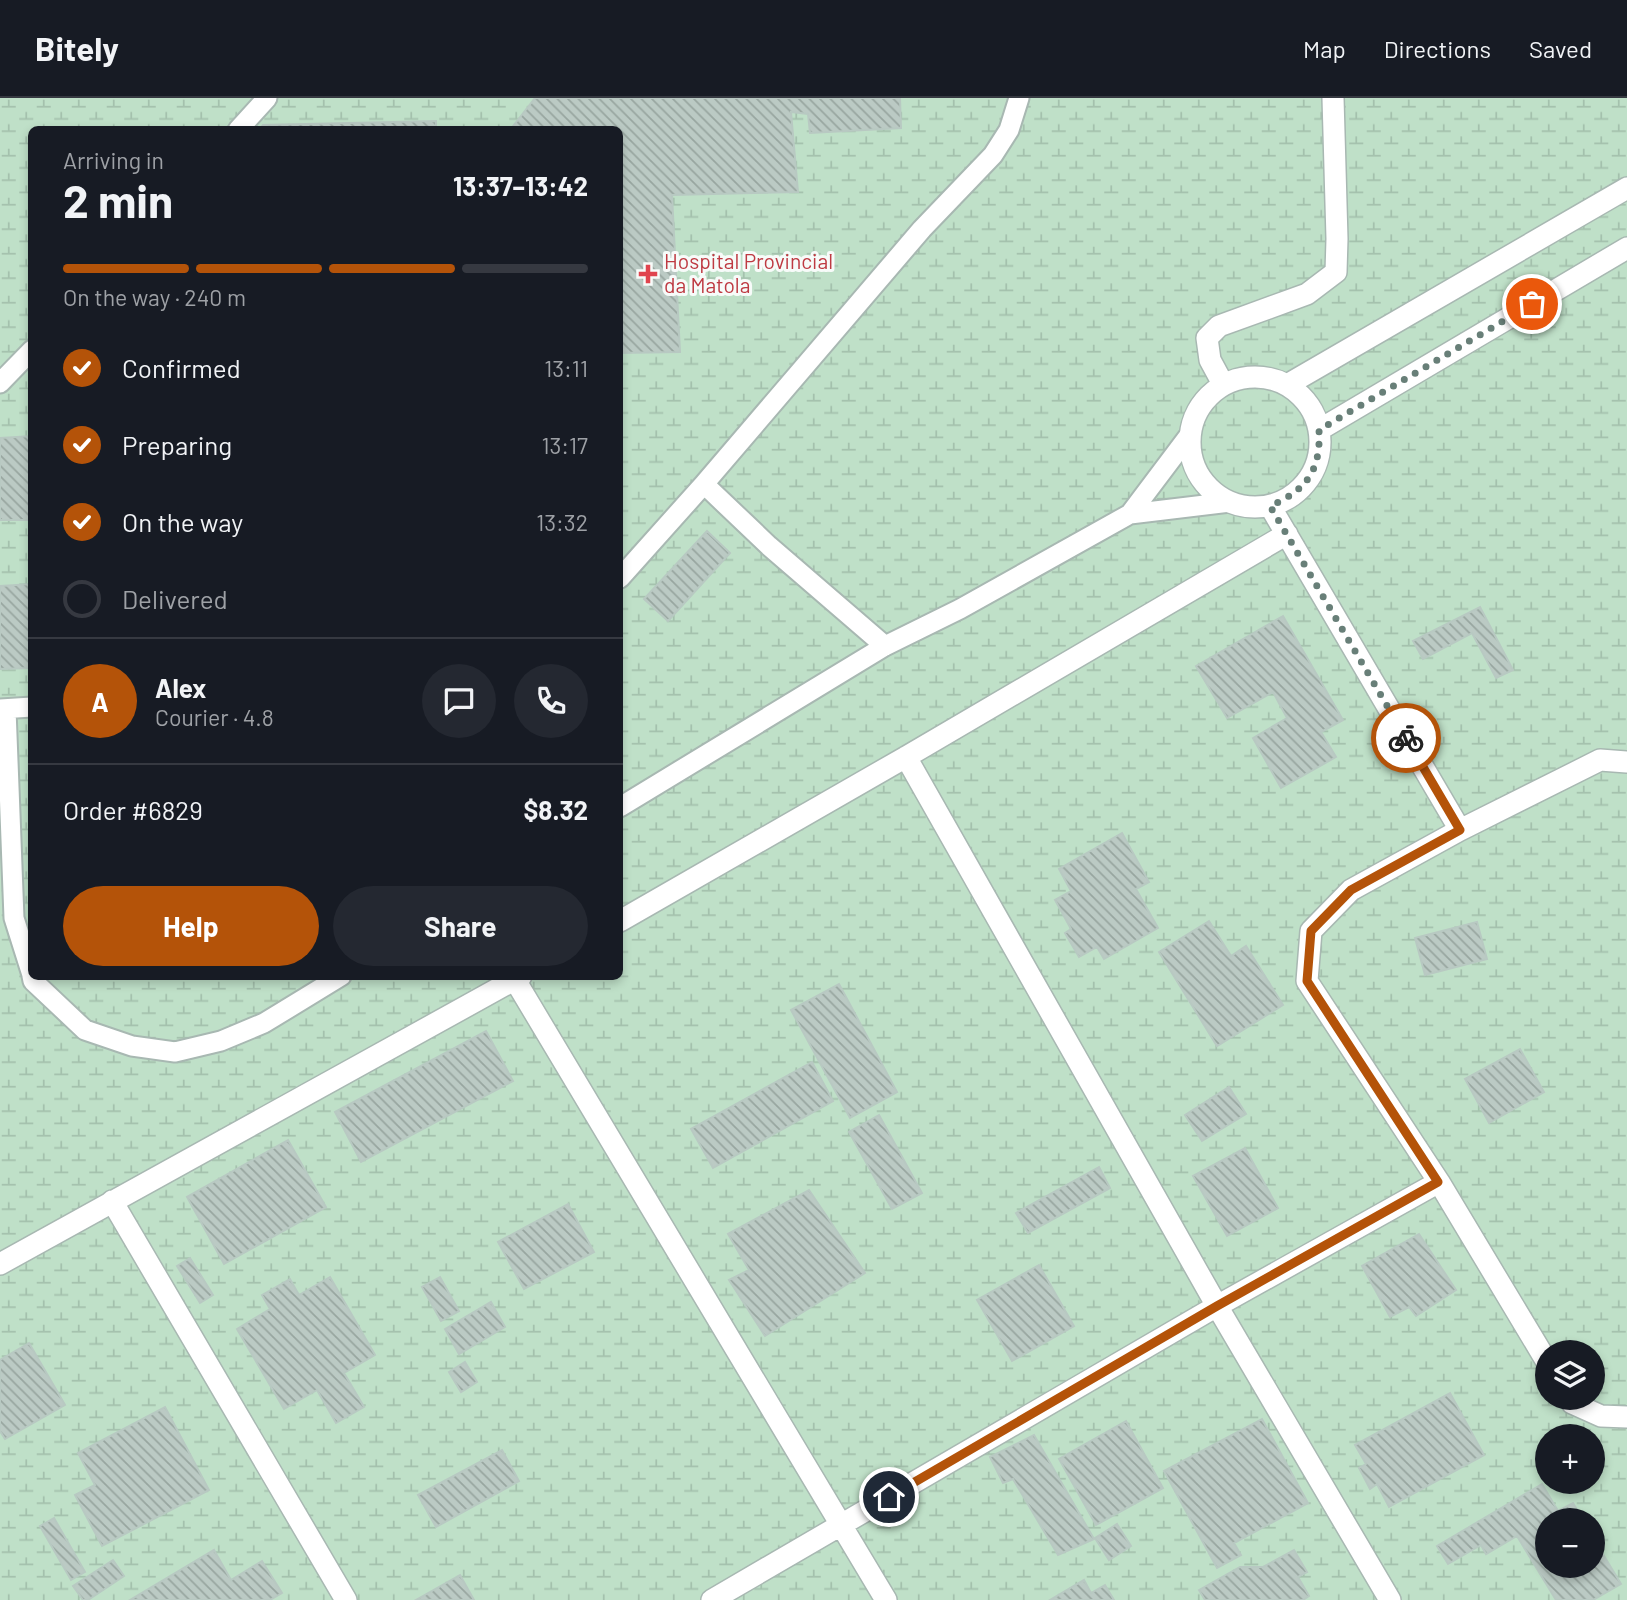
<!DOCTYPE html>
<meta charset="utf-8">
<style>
:root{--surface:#171b24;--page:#242831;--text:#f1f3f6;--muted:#9ea1a6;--line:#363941;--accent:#b45309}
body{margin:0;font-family:Barlow,sans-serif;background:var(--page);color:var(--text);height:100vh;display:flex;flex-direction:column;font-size:26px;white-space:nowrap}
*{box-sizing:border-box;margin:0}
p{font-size:23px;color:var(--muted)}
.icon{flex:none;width:38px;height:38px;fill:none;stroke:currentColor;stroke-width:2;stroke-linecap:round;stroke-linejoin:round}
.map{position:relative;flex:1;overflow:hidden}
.sheet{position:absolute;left:28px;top:28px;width:595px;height:854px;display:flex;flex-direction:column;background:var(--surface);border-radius:10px;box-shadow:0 4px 10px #0003}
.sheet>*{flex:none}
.tools{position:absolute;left:1535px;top:1242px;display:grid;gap:14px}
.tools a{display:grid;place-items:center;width:70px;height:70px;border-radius:50%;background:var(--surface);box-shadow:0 4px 10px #0003;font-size:35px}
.pin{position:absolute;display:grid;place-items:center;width:60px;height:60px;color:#fff;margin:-30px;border:4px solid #fff;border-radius:50%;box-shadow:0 2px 7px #0007}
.courier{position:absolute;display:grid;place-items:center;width:70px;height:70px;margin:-35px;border:5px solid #b45309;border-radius:50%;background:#fff;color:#222;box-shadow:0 2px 9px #0007}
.head em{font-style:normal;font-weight:700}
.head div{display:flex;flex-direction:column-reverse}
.head{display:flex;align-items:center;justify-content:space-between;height:119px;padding:0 35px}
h1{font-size:46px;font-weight:700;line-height:52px}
.bar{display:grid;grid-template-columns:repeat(4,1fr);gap:10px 7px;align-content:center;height:84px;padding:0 35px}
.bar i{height:9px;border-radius:5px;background:var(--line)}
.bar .selected{background:var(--accent)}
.bar p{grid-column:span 4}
.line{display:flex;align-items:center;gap:18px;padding:0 35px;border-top:2px solid var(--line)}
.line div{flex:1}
.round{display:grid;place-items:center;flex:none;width:74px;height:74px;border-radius:37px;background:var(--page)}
ol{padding:0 35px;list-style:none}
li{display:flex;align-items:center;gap:21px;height:77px}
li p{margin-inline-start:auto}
li .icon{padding:7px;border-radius:50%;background:var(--accent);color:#fff;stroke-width:4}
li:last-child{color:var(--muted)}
li i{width:38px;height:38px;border:4px solid var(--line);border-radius:50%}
.action{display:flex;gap:14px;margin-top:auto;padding:14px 35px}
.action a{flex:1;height:80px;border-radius:42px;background:var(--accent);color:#fff;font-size:28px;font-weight:700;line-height:80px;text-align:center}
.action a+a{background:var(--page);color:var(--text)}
header{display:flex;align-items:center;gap:42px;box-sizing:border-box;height:98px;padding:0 35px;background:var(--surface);border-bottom:2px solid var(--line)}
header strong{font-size:33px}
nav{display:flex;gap:38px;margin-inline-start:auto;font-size:24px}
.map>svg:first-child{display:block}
.wetland{fill:url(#wetland-marsh);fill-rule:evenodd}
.building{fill:url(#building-back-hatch);stroke:#b8c9c2;stroke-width:2}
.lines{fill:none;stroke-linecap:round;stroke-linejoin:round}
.service-casing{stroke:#a8b8b2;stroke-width:23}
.minor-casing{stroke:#a8b8b2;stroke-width:24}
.service{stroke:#fff;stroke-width:19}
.minor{stroke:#fff;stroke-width:21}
.done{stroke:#687f78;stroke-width:7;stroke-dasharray:0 12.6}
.route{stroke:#b45309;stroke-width:9}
.health-dot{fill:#e0444e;stroke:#f7fbf9;stroke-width:2.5}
.labels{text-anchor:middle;stroke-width:6;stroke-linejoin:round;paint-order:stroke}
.health-label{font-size:21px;fill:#be3a42;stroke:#f7fbf9;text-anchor:start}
</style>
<header>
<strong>Bitely</strong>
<nav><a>Map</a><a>Directions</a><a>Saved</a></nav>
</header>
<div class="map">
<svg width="1627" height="1502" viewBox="0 0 1627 1502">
<defs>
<pattern id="wetland-marsh" width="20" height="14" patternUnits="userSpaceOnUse" patternTransform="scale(1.75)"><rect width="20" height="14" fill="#bfe0c8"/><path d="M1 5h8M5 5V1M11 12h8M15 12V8" fill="none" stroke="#a4c1ad"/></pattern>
<pattern id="building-back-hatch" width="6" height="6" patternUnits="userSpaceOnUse" patternTransform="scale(1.75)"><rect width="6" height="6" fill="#bbcac4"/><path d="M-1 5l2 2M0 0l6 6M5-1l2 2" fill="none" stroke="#98a6a0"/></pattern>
</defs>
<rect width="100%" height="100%" fill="#e6efeb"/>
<!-- wetland -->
<path class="wetland" d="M0,0H1627V1502H0ZM32,32H620V878H32ZM1547,1255H1592V1300H1547ZM1547,1339H1592V1384H1547ZM1547,1423H1592V1468H1547Z"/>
<!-- building -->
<path class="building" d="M535,0H900L901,30L810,35L808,16L791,14L798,94L672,97L680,254L620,255V32H510Z
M436,23V32H259L263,27Z
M32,338V422H0V340Z
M707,433L730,455L668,523L644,501Z
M32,486V570L0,571V488Z
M1480,509L1513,572L1496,580L1472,535L1423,561L1413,543Z
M1283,518L1343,622L1321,634L1336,659L1281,690L1253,640L1287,620L1273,594L1227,620L1196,568Z
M1122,735L1149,784L1136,791L1158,830L1104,861L1097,849L1079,859L1065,835L1071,831L1055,802L1071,793L1059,771Z
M1209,823L1231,858L1246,848L1283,907L1217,948L1159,854Z
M1477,824L1487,861L1425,877L1415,840Z
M839,886L897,994L850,1020L791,912Z
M486,933L513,983L361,1064L335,1014Z
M1520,951L1544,994L1489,1025L1465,981Z
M812,964L833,1003L713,1070L691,1031Z
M1229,989L1246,1016L1202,1043L1185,1017Z
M879,1017L922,1095L892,1111L849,1034Z
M288,1042L326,1109L224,1166L187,1099Z
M1245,1050L1278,1110L1227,1138L1193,1078Z
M1099,1069L1110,1090L1028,1135L1016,1115Z
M809,1092L865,1175L765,1238L729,1182L749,1172L728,1136Z
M568,1106L594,1154L524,1191L498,1144Z
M1419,1136L1456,1192L1416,1218L1409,1209L1390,1219L1362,1168Z
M190,1160L213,1197L200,1205L177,1168Z
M1039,1167L1074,1228L1012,1263L977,1202Z
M330,1179L375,1257L344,1275L364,1309L336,1325L317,1292L284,1311L237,1231L270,1211L262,1197L290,1181L299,1197Z
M440,1179L459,1213L441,1223L422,1189Z
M491,1204L505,1229L459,1256L445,1231Z
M29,1245L65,1307L5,1341L0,1333V1262Z
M465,1264L477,1284L461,1294L449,1274Z
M1450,1295L1484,1357L1389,1409L1377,1386L1370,1391L1359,1370L1366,1366L1355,1347Z
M165,1309L209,1392L102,1448L75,1397L95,1387L78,1355Z
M1262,1321L1308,1405L1234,1445L1241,1457L1217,1470L1164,1373Z
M1126,1323L1163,1390L1096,1427L1059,1361Z
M1034,1337L1094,1441L1058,1457L1013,1381L1003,1385L990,1359Z
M502,1352L519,1383L436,1429L418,1397Z
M1542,1386L1558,1413L1573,1405L1584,1423H1547V1468H1592V1438L1621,1486L1593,1502H1556L1517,1438L1486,1456L1481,1447L1448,1466L1437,1448Z
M54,1420L85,1474L71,1482L40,1428Z
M1117,1426L1131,1448L1109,1462L1095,1440Z
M214,1452L231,1482L262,1463L282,1495L270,1502H130Z
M1294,1452L1307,1474L1298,1479L1309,1498L1303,1502H1205L1199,1492L1240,1469H1263Z
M113,1462L124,1478L88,1502H83L73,1488Z
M460,1477L474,1502H416Z
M1084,1482L1091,1495L1105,1487L1114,1502H1050Z"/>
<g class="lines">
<defs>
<path id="service" d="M238,32L267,0
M0,285L32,252
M704,386L769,448L885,548
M1130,416L1188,339
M620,480L704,386L922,131L993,57L1009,32L1019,0
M0,611L32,609
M6,611L14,820L32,877
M620,709L885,548L960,511L1130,416L1230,404
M32,878L33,883L85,932L132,948L175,954L221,943L264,925L341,878"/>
<path id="minor" d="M1190 344a65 65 0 1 1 130 0a65 65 0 1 1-130 0Z
M1223,286L1210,262L1207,240L1219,228L1307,196L1336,174L1337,141L1333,0
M1287,287L1627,90
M1319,332L1627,150
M1270,408L1460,732L1351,792L1311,833L1307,883L1439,1084L1547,1264
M906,659L1217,1208L1390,1502
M1460,732L1600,662L1627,664
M620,823L906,659L1287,436
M515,882L886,1502
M112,1103L346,1502
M0,1166L521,878
M1569,1300L1572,1305L1601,1318L1627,1319
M712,1502L1217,1208L1439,1084"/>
</defs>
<!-- service casing -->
<use href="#service" class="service-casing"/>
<!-- minor casing -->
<use href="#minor" class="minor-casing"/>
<!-- service -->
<use href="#service" class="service"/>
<!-- minor -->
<use href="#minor" class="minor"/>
</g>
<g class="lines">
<!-- done -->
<path class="done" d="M1406,640L1270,408C1307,392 1321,372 1319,332L1532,206"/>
<!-- route -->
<path class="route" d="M889,1399L1217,1208L1438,1084L1307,883L1311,833L1351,792L1460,732L1406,640"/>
</g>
<!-- markers -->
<path class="health-dot" d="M644.5 165.5h7v7h7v7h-7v7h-7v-7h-7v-7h7z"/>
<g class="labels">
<!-- health labels -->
<g class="health-label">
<text x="664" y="171">Hospital Provincial<tspan x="664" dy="24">da Matola</tspan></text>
</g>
</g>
</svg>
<div class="tools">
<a><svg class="icon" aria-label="layers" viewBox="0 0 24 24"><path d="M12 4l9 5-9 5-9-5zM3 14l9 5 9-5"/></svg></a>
<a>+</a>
<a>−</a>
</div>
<div class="pin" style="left:1532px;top:206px;background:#ea580c"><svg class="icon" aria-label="bag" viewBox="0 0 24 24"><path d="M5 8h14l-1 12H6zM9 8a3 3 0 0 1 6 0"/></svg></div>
<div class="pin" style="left:889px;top:1399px;background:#1f2937"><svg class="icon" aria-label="home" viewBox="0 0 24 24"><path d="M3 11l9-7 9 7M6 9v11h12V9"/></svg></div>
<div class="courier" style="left:1406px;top:640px"><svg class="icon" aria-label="bike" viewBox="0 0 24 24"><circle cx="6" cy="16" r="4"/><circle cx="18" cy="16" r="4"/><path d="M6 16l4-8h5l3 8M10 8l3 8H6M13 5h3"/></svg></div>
<section class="sheet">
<div class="head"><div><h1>2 min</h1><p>Arriving in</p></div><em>13:37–13:42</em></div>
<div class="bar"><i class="selected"></i><i class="selected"></i><i class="selected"></i><i></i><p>On the way · 240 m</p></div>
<ol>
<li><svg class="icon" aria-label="check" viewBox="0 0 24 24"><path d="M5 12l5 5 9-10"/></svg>Confirmed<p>13:11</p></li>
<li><svg class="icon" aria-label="check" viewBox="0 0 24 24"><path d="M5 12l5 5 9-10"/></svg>Preparing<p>13:17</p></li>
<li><svg class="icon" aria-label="check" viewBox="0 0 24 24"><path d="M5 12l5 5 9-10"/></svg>On the way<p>13:32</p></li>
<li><i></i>Delivered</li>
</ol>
<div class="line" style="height:126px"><b class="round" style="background:var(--accent);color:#fff">A</b><div><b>Alex</b><p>Courier · 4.8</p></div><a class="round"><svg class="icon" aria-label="chat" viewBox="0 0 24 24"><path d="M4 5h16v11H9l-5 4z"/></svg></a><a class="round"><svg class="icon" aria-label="phone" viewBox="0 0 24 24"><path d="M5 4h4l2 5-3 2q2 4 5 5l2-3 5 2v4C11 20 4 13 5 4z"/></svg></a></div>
<div class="line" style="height:91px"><div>Order #6829</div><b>$8.32</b></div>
<div class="action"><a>Help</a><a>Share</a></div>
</section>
</div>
